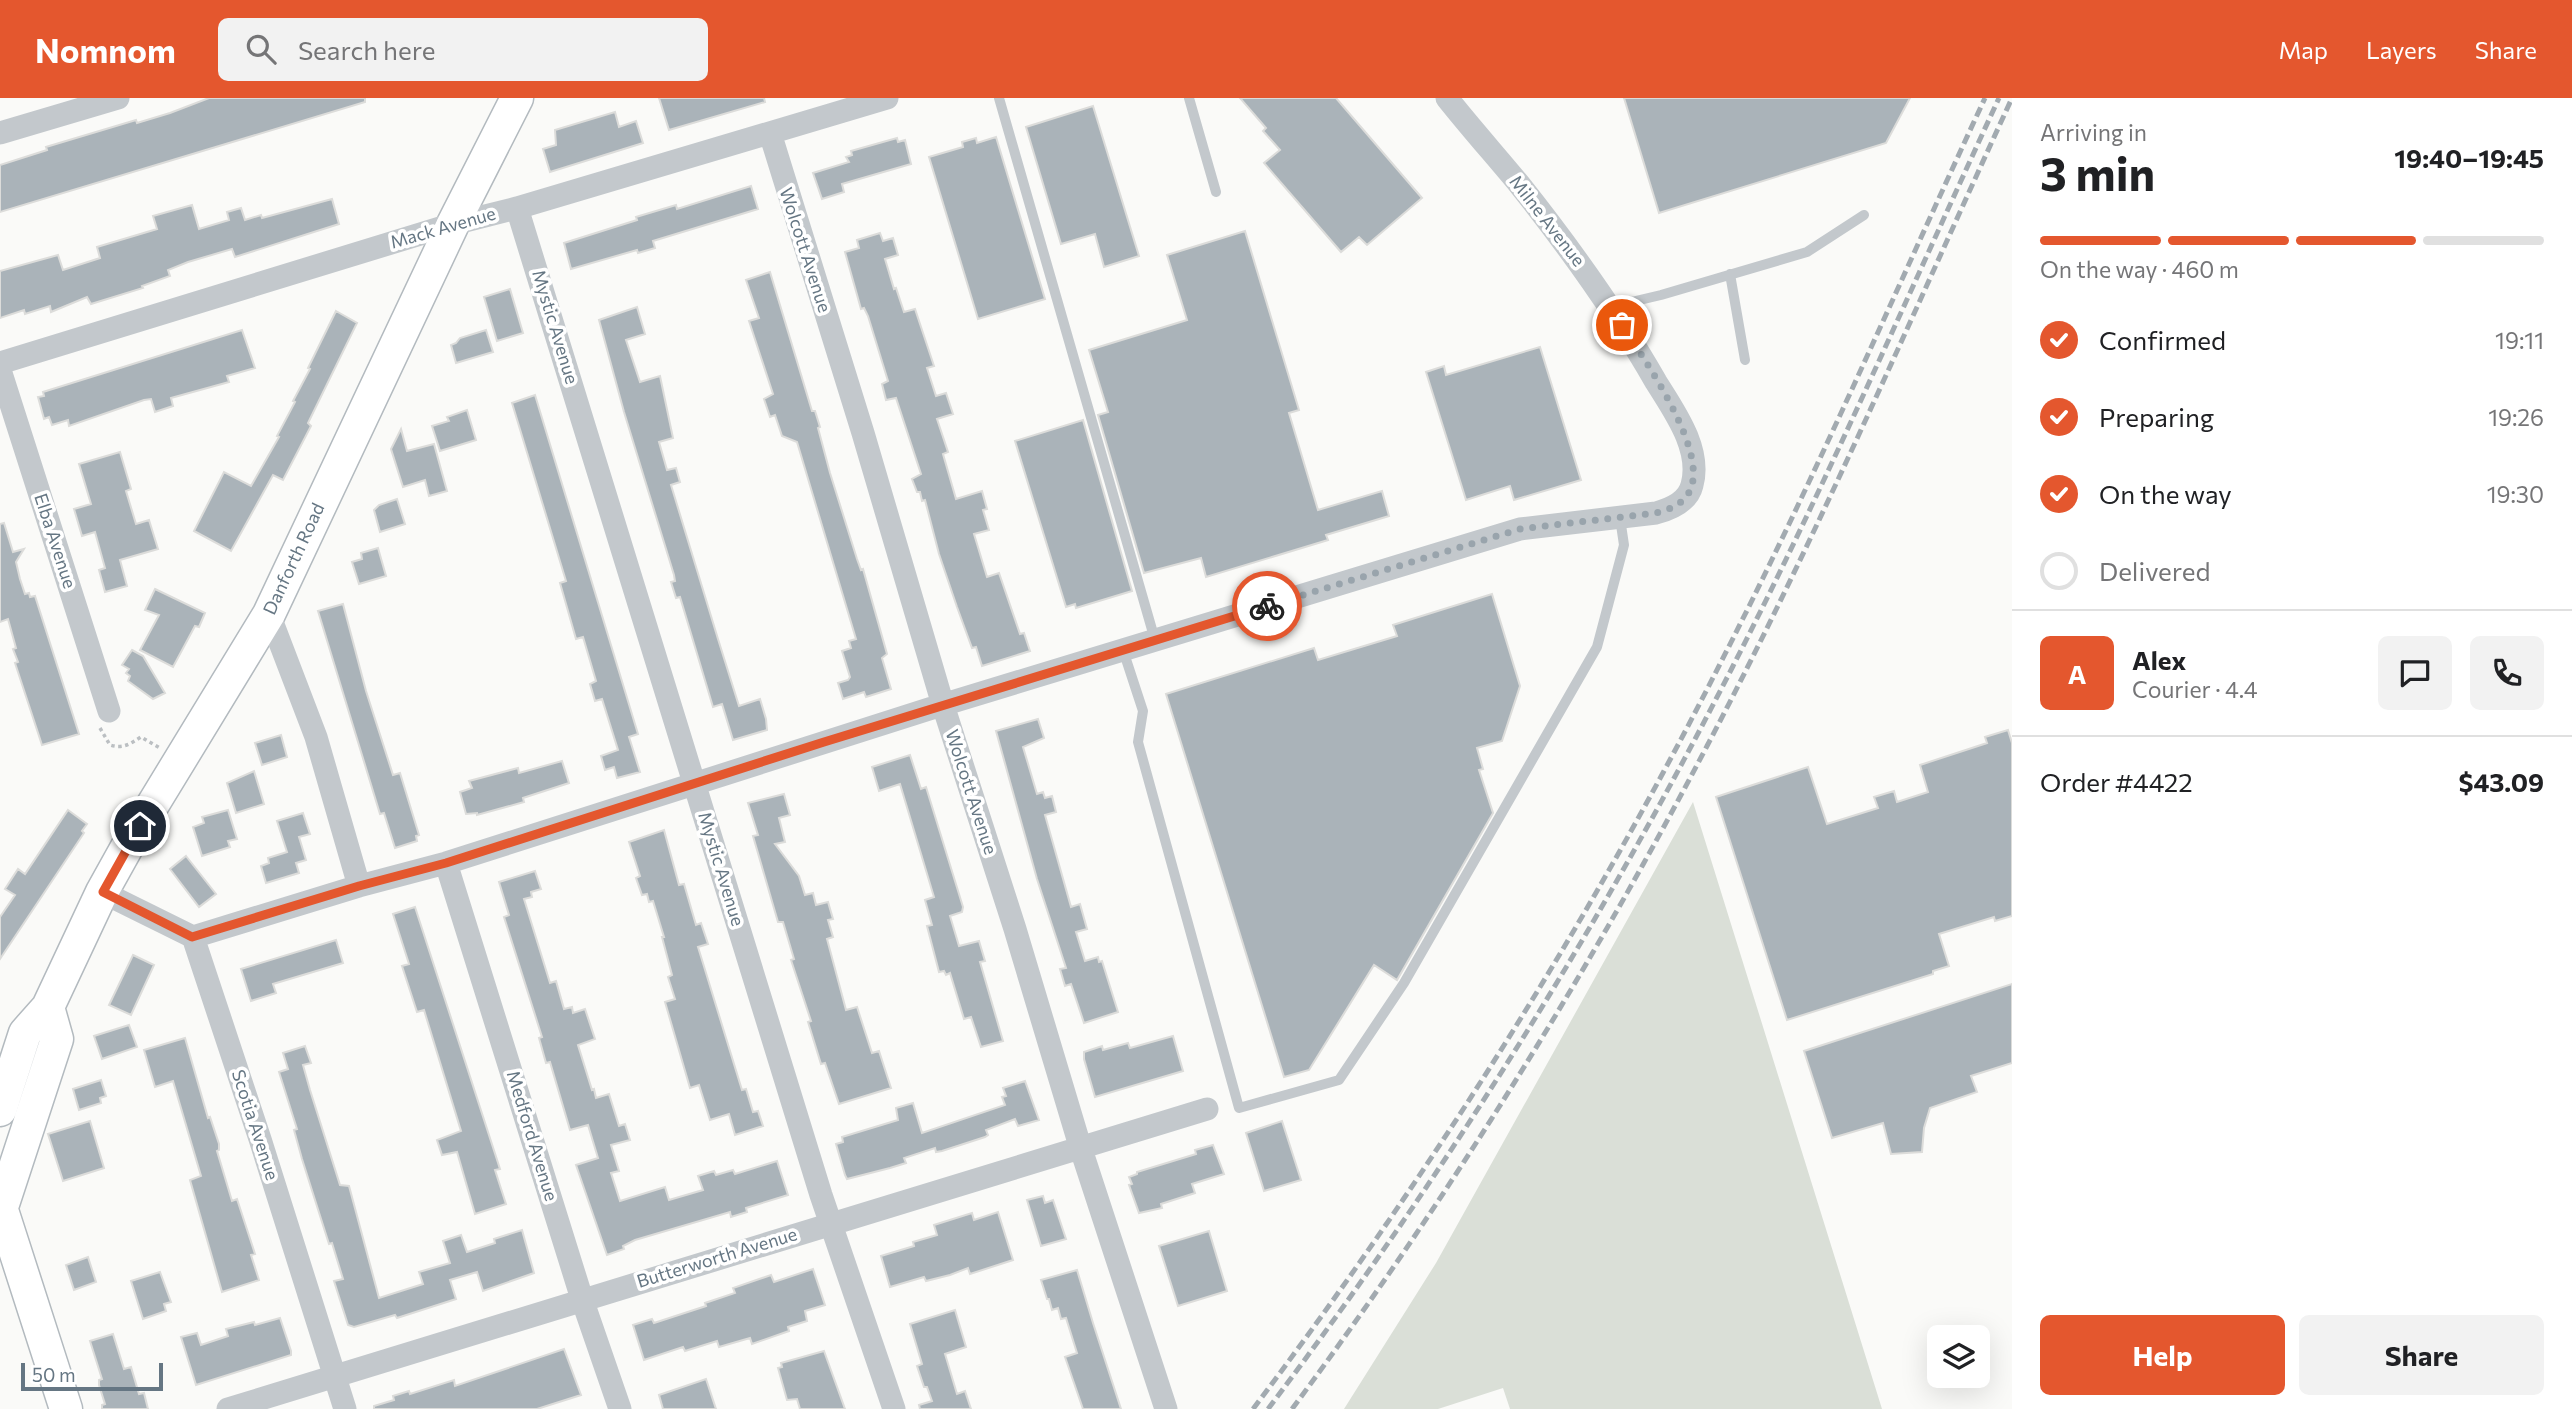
<!DOCTYPE html>
<meta charset="utf-8">
<style>
:root{--surface:#fff;--page:#f2f2f2;--text:#202124;--muted:#757577;--line:#e0e0e0;--accent:#e4572e}
body{margin:0;font-family:Commissioner,sans-serif;background:var(--page);color:var(--text);height:100vh;display:flex;flex-direction:column;font-size:26px;white-space:nowrap}
*{box-sizing:border-box;margin:0}
p{font-size:23px;color:var(--muted)}
.icon{flex:none;width:38px;height:38px;fill:none;stroke:currentColor;stroke-width:2;stroke-linecap:round;stroke-linejoin:round}
.map{position:relative;flex:1;overflow:hidden}
.sheet{display:flex;flex-direction:column;background:var(--surface);width:560px}
.sheet>*{flex:none}
.tools{position:absolute;left:1927px;top:1227px;display:grid;gap:14px}
.tools a{display:grid;place-items:center;width:63px;height:63px;border-radius:10px;background:var(--surface);box-shadow:0 7px 28px #0002;font-size:35px}
.scale{position:absolute;left:21px;bottom:18px;width:142px;box-sizing:border-box;padding-left:7px;border:4px solid #657683;border-top:0;font-size:19px;line-height:24px;white-space:nowrap;color:#657683;-webkit-text-stroke:5px #fff;paint-order:stroke}
.pin{position:absolute;display:grid;place-items:center;width:60px;height:60px;color:#fff;margin:-30px;border:4px solid #fff;border-radius:50%;box-shadow:0 2px 7px #0007}
.courier{position:absolute;display:grid;place-items:center;width:70px;height:70px;margin:-35px;border:5px solid #e4572e;border-radius:50%;background:#fff;color:#222;box-shadow:0 2px 9px #0007}
.headline em{font-style:normal;font-weight:700}
.headline div{display:flex;flex-direction:column-reverse}
.headline{display:flex;align-items:center;justify-content:space-between;height:119px;padding:0 28px}
h1{font-size:46px;font-weight:700;line-height:52px}
.bar{display:grid;grid-template-columns:repeat(4,1fr);gap:10px 7px;align-content:center;height:84px;padding:0 28px}
.bar i{height:9px;border-radius:5px;background:var(--line)}
.bar .current{background:var(--accent)}
.bar p{grid-column:span 4}
.line{display:flex;align-items:center;gap:18px;padding:0 28px;border-top:2px solid var(--line)}
.line div{flex:1}
.round{display:grid;place-items:center;flex:none;width:74px;height:74px;border-radius:10px;background:var(--page)}
ol{padding:0 28px;list-style:none}
li{display:flex;align-items:center;gap:21px;height:77px}
li p{margin-inline-start:auto}
li .icon{padding:7px;border-radius:50%;background:var(--accent);color:#fff;stroke-width:4}
li:last-child{color:var(--muted)}
li i{width:38px;height:38px;border:4px solid var(--line);border-radius:50%}
.action{display:flex;gap:14px;margin-top:auto;padding:14px 28px}
.action a{flex:1;height:80px;border-radius:10px;background:var(--accent);color:#fff;font-size:28px;font-weight:700;line-height:80px;text-align:center}
.action a+a{background:var(--page);color:var(--text)}
header{display:flex;align-items:center;gap:42px;box-sizing:border-box;height:98px;padding:0 35px;background:var(--accent);color:#fff}
header strong{font-size:33px}
nav{display:flex;gap:38px;margin-inline-start:auto;font-size:24px}
.search{width:490px;height:63px;background:var(--page);display:flex;align-items:center;gap:18px;box-sizing:border-box;padding:0 24px;border-radius:10px;color:var(--muted);font-size:26px}
main{display:flex;flex:1;min-height:0}
.map>svg:first-child{display:block}
.green{fill:#dadfd7}
.building{fill:#aab3b9;stroke:#dcdcda;stroke-width:2}
.lines{fill:none;stroke-linecap:round;stroke-linejoin:round}
.secondary-casing{stroke:#b3babf;stroke-width:35}
.path{stroke:#bbbfc2;stroke-width:3.5;stroke-dasharray:3.5 3.5;stroke-linecap:butt}
.service{stroke:#c3c8cc;stroke-width:10}
.minor{stroke:#c3c8cc;stroke-width:23}
.secondary{stroke:#fff;stroke-width:32}
.rail{stroke:#a2aab0;stroke-width:5;stroke-dasharray:10 5;stroke-linecap:butt}
.done{stroke:#99a4ac;stroke-width:7;stroke-dasharray:0 12.6}
.route{stroke:#e4572e;stroke-width:9}
.labels{text-anchor:middle;stroke-width:7;stroke-linejoin:round;paint-order:stroke}
.street-label{font-size:18px;fill:#657683;stroke:#fff}
</style>
<header>
<strong>Nomnom</strong>
<div class="search"><svg class="icon" aria-label="search" viewBox="0 0 24 24"><circle cx="10" cy="10" r="6"/><path d="M15 15l6 6"/></svg>Search here</div>
<nav><a>Map</a><a>Layers</a><a>Share</a></nav>
</header>
<main>
<div class="map">
<svg width="2012" height="1311" viewBox="0 0 2012 1311">
<rect width="100%" height="100%" fill="#fafaf8"/>
<!-- green -->
<path class="green" d="M1693,704L1882,1311H1510L1503,1290L1438,1311H1344L1436,1165Z"/>
<!-- building -->
<path class="building" d="M209,0H365V4L0,114V67L47,52L46,49L136,22L137,25L170,15Z
M659,0H764L765,4L669,32Z
M1240,0H1336L1422,100L1367,147L1359,139L1341,154L1264,65L1280,52L1263,33L1266,30Z
M1624,0H1910L1886,45L1659,115Z
M1093,8L1139,158L1104,169L1095,136L1061,146L1026,29Z
M615,14L619,29L636,23L643,45L550,74L543,51L556,47L555,32Z
M996,39L1045,201L978,221L929,59L963,49L962,44L976,40L977,45Z
M897,40L898,44L905,42L911,66L842,86L844,94L822,101L813,75L849,64L846,59L852,57L851,53Z
M751,88L758,111L653,143L655,150L638,155L637,152L571,171L564,145L637,122L636,119L676,107L677,111Z
M332,101L339,126L235,159L232,151L188,164L168,172L170,178L142,188L143,190L91,206L87,199L51,214L50,208L25,216L24,212L0,220V173L58,157L63,172L100,160L97,149L157,131L153,118L192,107L199,131L229,122L227,114L241,110L245,122L261,117L262,120Z
M1245,133L1299,312L1289,315L1318,412L1382,393L1389,418L1326,437L1328,442L1206,479L1201,460L1144,475L1098,317L1108,314L1089,252L1187,222L1167,157Z
M880,135L883,143L893,140L898,157L885,161L894,191L896,190L904,214L915,211L934,268L927,270L936,298L946,295L953,316L937,321L948,354L943,356L956,401L982,393L987,411L983,412L989,432L974,436L987,479L999,475L1020,536L1024,535L1030,553L982,568L976,549L972,550L957,509L939,456L925,402L922,403L920,394H917L912,381L921,376L896,300L886,302L882,286L888,283L868,218L864,210L861,211L845,154L859,150L857,142Z
M770,174L812,313H815L820,329L818,330L830,375L857,461L861,472L863,471L887,556L882,560L891,591L866,599L864,594L843,601L838,585L848,582L850,579L842,553L851,550L849,543L856,541L797,344L782,338L775,317L770,319L764,301L773,296L749,223L759,220L746,182Z
M510,191L523,235L497,243L484,199Z
M637,209L645,236L626,242L640,284L660,278L673,340L659,344L667,372L676,370L680,384L671,387L718,541L739,608L760,601L766,621L767,632L733,642L722,606L713,609L680,499L676,500L671,484L675,483L674,477L624,314L599,222Z
M336,213L357,225L308,325L311,328L283,382L273,377L231,453L194,433L224,374L251,388L279,339L277,338L295,304L293,303L310,271L308,270Z
M242,232L255,270L227,278L229,284L171,300L173,308L155,314L151,301L144,302L69,328L68,322L52,327L49,319L44,321L38,299L44,298L43,294Z
M486,232L493,254L456,265L451,247L456,245L460,240Z
M1540,249L1581,382L1514,402L1510,388L1466,402L1426,274L1444,268L1446,277Z
M535,297L638,636L629,639L640,674L617,680L614,669L605,672L601,658L618,652L602,601L595,603L590,586L596,583L583,539L576,541L560,485L566,483L512,305Z
M467,312L476,342L440,353L432,328L449,323L447,319Z
M1083,322L1132,493L1076,510L1075,506L1066,509L1015,343Z
M401,331L407,353L434,346L447,393L429,398L425,382L403,389L391,351Z
M120,354L131,391L126,393L136,426L149,422L158,451L120,462L127,488L105,494L99,472L105,470L95,434L82,438L74,411L91,406L79,366Z
M397,401L405,426L380,434L374,412L379,407Z
M4,425L13,454L24,451L16,464L20,481L25,496L29,495L30,499L35,498L79,636L42,647L15,565L18,564L13,551L16,550L8,521L0,524V426Z
M378,450L386,478L359,486L352,464L362,461L361,455Z
M155,491L205,515L199,529L195,528L173,569L140,552L159,517L145,512Z
M1492,496L1520,588L1502,643L1477,650L1483,671L1479,672L1493,715L1397,882L1374,867L1309,972L1284,979L1166,596L1314,550L1318,562L1397,538L1393,527Z
M343,506L366,593L393,677L400,675L419,737L416,738L417,743L395,750L384,715L380,716L318,513Z
M132,552L143,558L165,595L153,601L128,583L130,578L126,575L129,571L122,567Z
M1038,621L1044,640L1023,649L1037,696L1043,694L1045,700L1052,698L1056,714L1045,717L1071,809L1080,806L1087,831L1076,834L1085,863L1098,859L1099,864L1102,863L1118,914L1084,925L1071,886L1065,888L1060,871L1066,870L1037,781L996,633Z
M2008,632L2012,645V818L1995,823L1994,819L1939,836L1949,868L1933,873V876L1787,922L1716,699L1808,669L1827,726L1878,710L1874,699L1894,693L1897,704L1928,694L1920,667L1987,645L1985,639Z
M281,637L287,659L262,667L255,645Z
M910,657L921,691L926,689L963,809L962,814L950,818L959,848L979,843L985,863L980,864L1003,943L981,949L971,919L964,921L950,875L946,877L944,873L939,874L927,828L932,827L925,802L934,799L900,686L879,693L872,669Z
M562,663L569,685L523,700L524,704L477,717V715L466,716L460,694L472,690L469,683L518,670L519,675Z
M254,673L264,706L236,715L227,685Z
M784,696L790,717L779,720L785,744L775,746L799,778L805,797L813,795L816,807L828,804L833,821L828,822L833,839L827,841L846,912L857,909L872,955L879,953L891,990L839,1006L825,965L821,966L808,924L811,923L791,862L794,861L783,824H778L753,738L758,737L748,705Z
M68,712L87,726L82,733L84,735L0,861V819L15,797L5,791L18,771L25,776Z
M228,712L237,741L228,743L230,749L202,758L193,729L204,725L202,719Z
M303,715L310,736L299,739L306,762L296,765L299,775L266,785L261,768L269,765L268,760L287,754L277,723Z
M664,732L679,787L684,786L696,827L701,825L708,846L698,849L742,992L746,991L753,1014L758,1013L763,1028L735,1037L729,1016L710,1022L699,987L690,990L665,904L675,901L668,879L672,877L662,839H664L653,803L649,804L647,796L642,797L636,780L640,778L629,744Z
M186,758L216,796L199,809L170,771Z
M535,773L541,791L531,794L532,799L524,801L550,885L556,883L564,911L572,909L573,915L585,911L595,941L578,947L592,992L594,991L596,1000L609,996L619,1028L625,1026L630,1042L611,1047L619,1073L611,1075L620,1103L665,1089L669,1102L703,1092L698,1078L714,1073L716,1077L733,1072L735,1076L777,1063L788,1097L746,1110L747,1114L731,1119L730,1114L635,1142L623,1148L624,1151L607,1157L576,1067L598,1060L588,1027L570,1032L550,964L546,965L539,940L542,939L504,819L509,817L499,784Z
M415,809L500,1071L495,1072L506,1106L475,1116L457,1054L442,1057L437,1042L461,1033L424,912L417,914L402,868L409,866L393,816Z
M336,842L343,865L273,886L276,895L251,903L241,871Z
M133,857L154,867L131,917L109,907Z
M2012,886V965L1971,978L1977,994L1930,1010L1924,1030L1922,1054L1891,1056L1883,1025L1832,1040L1804,953Z
M129,927L137,949L102,961L94,938Z
M1173,938L1183,973L1095,999L1084,961V954L1102,948L1103,952L1128,945L1130,950Z
M185,940L208,1020L210,1019L219,1046V1052L217,1053L232,1103L237,1101L255,1156L251,1157L259,1182L222,1194L190,1082L201,1078L173,983L155,989L144,952Z
M305,948L311,965L303,967L310,992L340,1087L349,1088L379,1200L423,1186L419,1174L450,1165L443,1143L461,1137L467,1154L495,1145L494,1141L522,1132L534,1175L483,1193L477,1174L450,1182L456,1201L397,1220L395,1217L354,1229L348,1227L334,1183L343,1181L332,1145L329,1146L302,1061L294,1032L297,1031L279,974L288,971L283,955Z
M101,982L106,998L100,1000L101,1005L79,1012L73,991Z
M1025,983L1039,1022L1018,1028L1015,1021L986,1032L988,1037L985,1039L942,1053L936,1054L935,1050L904,1060L906,1065L890,1070L847,1081L845,1077L836,1046L843,1044L842,1039L898,1022L896,1010L913,1005L922,1035L1005,1007L1002,999L1006,998L1003,990Z
M90,1023L104,1070L63,1083L48,1036Z
M1282,1023L1301,1082L1264,1093L1246,1035Z
M1213,1047L1224,1076L1192,1086L1195,1095L1161,1106L1162,1110L1139,1115L1129,1087L1132,1086L1129,1079L1137,1076V1074L1196,1056L1195,1052Z
M1043,1098L1045,1105L1053,1102L1066,1141L1041,1148L1027,1102Z
M998,1114L1013,1162L970,1176L968,1170L950,1177L926,1183L924,1179L890,1189L881,1158L914,1148L913,1144L937,1137L934,1127L972,1115L974,1122Z
M1209,1133L1227,1193L1178,1208L1159,1148Z
M88,1159L96,1184L74,1192L66,1167Z
M813,1171L825,1207L805,1213L807,1223L788,1229L789,1233L752,1246L750,1240L719,1249L717,1243L685,1253L683,1249L644,1262L633,1227L652,1221L654,1225L706,1208L705,1205L735,1195L733,1190L771,1177L774,1184Z
M1077,1172L1093,1225L1121,1311H1083L1065,1259L1077,1255L1066,1220L1061,1221L1058,1210L1052,1212L1049,1201H1047L1041,1182Z
M160,1174L171,1204L164,1206L166,1213L143,1221L131,1183Z
M955,1212L966,1249L945,1256L957,1296L965,1293L971,1311H920L919,1307L932,1303L927,1289H924L917,1268L922,1266L910,1226Z
M280,1220L291,1253V1257L196,1287L181,1239L197,1235L201,1247L228,1238L226,1231L254,1224L255,1227Z
M113,1236L124,1271L131,1269L139,1296L144,1295L148,1311H102V1307L105,1306L99,1287V1282L102,1281L90,1243Z
M564,1251L581,1297L537,1311H374V1308L394,1302L393,1298L409,1293L410,1296L454,1282L455,1288Z
M824,1253L845,1311H800L797,1301L787,1302L778,1270L782,1269L781,1265Z
M706,1281L716,1311H663L659,1297Z"/>
<g class="lines">
<defs>
<path id="secondary" d="M0,1012L25,935L48,909L102,794L127,749L269,516L453,126L517,0
M0,1106L66,1311
M0,1115L57,941L48,909"/>
</defs>
<!-- secondary casing -->
<use href="#secondary" class="secondary-casing"/>
<!-- path -->
<path class="path" d="M100,630L110,647C123,651 130,646 141,639L160,650"/>
<!-- service -->
<path class="service" d="M999,0L1155,542
M1189,0L1216,94
M1730,176L1745,262
M1610,209L1661,197L1807,154L1864,117
M1123,552L1143,613L1138,644L1239,1010L1339,982L1404,885L1597,549L1624,447L1620,420"/>
<!-- minor -->
<path class="minor" d="M0,35L118,0
M770,35L863,335L943,607L1015,831L1080,1048L1166,1311
M517,110L821,1097L894,1311
M0,265L453,126L517,110L887,0
M0,272L109,613
M269,516L316,639L359,788
M446,765L582,1201L620,1311
M102,794L193,839L260,1041L345,1311
M193,839L359,788L446,765L929,611L1520,431L1656,415C1671,411 1688,404 1692,387C1702,351 1674,313 1656,284C1616,214 1569,149 1519,86C1495,57 1470,29 1447,0
M228,1311L1207,1011"/>
<!-- secondary -->
<use href="#secondary" class="secondary"/>
<!-- rail -->
<path class="rail" d="M1253,1311C1431,1075 1589,825 1722,562C1816,378 1898,187 1985,0
M1268,1311C1444,1078 1600,829 1733,568C1828,382 1911,190 1999,0
M1292,1311C1448,1101 1586,879 1707,648C1818,437 1912,217 2012,0"/>
</g>
<g class="lines">
<!-- done -->
<path class="done" d="M1267,508L1520,431L1656,415C1668,412 1681,407 1688,396C1713,358 1644,261 1622,227"/>
<!-- route -->
<path class="route" d="M140,728L103,794L192,839L359,788L446,765L824,644L1267,508"/>
</g>
<g class="labels">
<!-- street labels -->
<g class="street-label">
<text transform="translate(1547 123) rotate(52)" y="6">Milne Avenue</text>
<text transform="translate(443 130) rotate(-16)" y="6">Mack Avenue</text>
<text transform="translate(805 152) rotate(72)" y="6">Wolcott Avenue</text>
<text transform="translate(555 229) rotate(73)" y="6">Mystic Avenue</text>
<text transform="translate(55 443) rotate(72)" y="6">Elba Avenue</text>
<text transform="translate(294 461) rotate(-65)" y="6">Danforth Road</text>
<text transform="translate(971 694) rotate(72)" y="6">Wolcott Avenue</text>
<text transform="translate(721 771) rotate(73)" y="6">Mystic Avenue</text>
<text transform="translate(255 1027) rotate(72)" y="6">Scotia Avenue</text>
<text transform="translate(532 1038) rotate(73)" y="6">Medford Avenue</text>
<text transform="translate(717 1160) rotate(-17)" y="6">Butterworth Avenue</text>
</g>
</g>
</svg>
<div class="tools">
<a><svg class="icon" aria-label="layers" viewBox="0 0 24 24"><path d="M12 4l9 5-9 5-9-5zM3 14l9 5 9-5"/></svg></a>
</div>
<div class="scale">50 m</div>
<div class="pin" style="left:1622px;top:227px;background:#ea580c"><svg class="icon" aria-label="bag" viewBox="0 0 24 24"><path d="M5 8h14l-1 12H6zM9 8a3 3 0 0 1 6 0"/></svg></div>
<div class="pin" style="left:140px;top:728px;background:#1f2937"><svg class="icon" aria-label="home" viewBox="0 0 24 24"><path d="M3 11l9-7 9 7M6 9v11h12V9"/></svg></div>
<div class="courier" style="left:1267px;top:508px"><svg class="icon" aria-label="bike" viewBox="0 0 24 24"><circle cx="6" cy="16" r="4"/><circle cx="18" cy="16" r="4"/><path d="M6 16l4-8h5l3 8M10 8l3 8H6M13 5h3"/></svg></div>
</div>
<section class="sheet">
<div class="headline"><div><h1>3 min</h1><p>Arriving in</p></div><em>19:40–19:45</em></div>
<div class="bar"><i class="current"></i><i class="current"></i><i class="current"></i><i></i><p>On the way · 460 m</p></div>
<ol>
<li><svg class="icon" aria-label="check" viewBox="0 0 24 24"><path d="M5 12l5 5 9-10"/></svg>Confirmed<p>19:11</p></li>
<li><svg class="icon" aria-label="check" viewBox="0 0 24 24"><path d="M5 12l5 5 9-10"/></svg>Preparing<p>19:26</p></li>
<li><svg class="icon" aria-label="check" viewBox="0 0 24 24"><path d="M5 12l5 5 9-10"/></svg>On the way<p>19:30</p></li>
<li><i></i>Delivered</li>
</ol>
<div class="line" style="height:126px"><b class="round" style="background:var(--accent);color:#fff">A</b><div><b>Alex</b><p>Courier · 4.4</p></div><a class="round"><svg class="icon" aria-label="chat" viewBox="0 0 24 24"><path d="M4 5h16v11H9l-5 4z"/></svg></a><a class="round"><svg class="icon" aria-label="phone" viewBox="0 0 24 24"><path d="M5 4h4l2 5-3 2q2 4 5 5l2-3 5 2v4C11 20 4 13 5 4z"/></svg></a></div>
<div class="line" style="height:91px"><div>Order #4422</div><b>$43.09</b></div>
<div class="action"><a>Help</a><a>Share</a></div>
</section>
</main>
